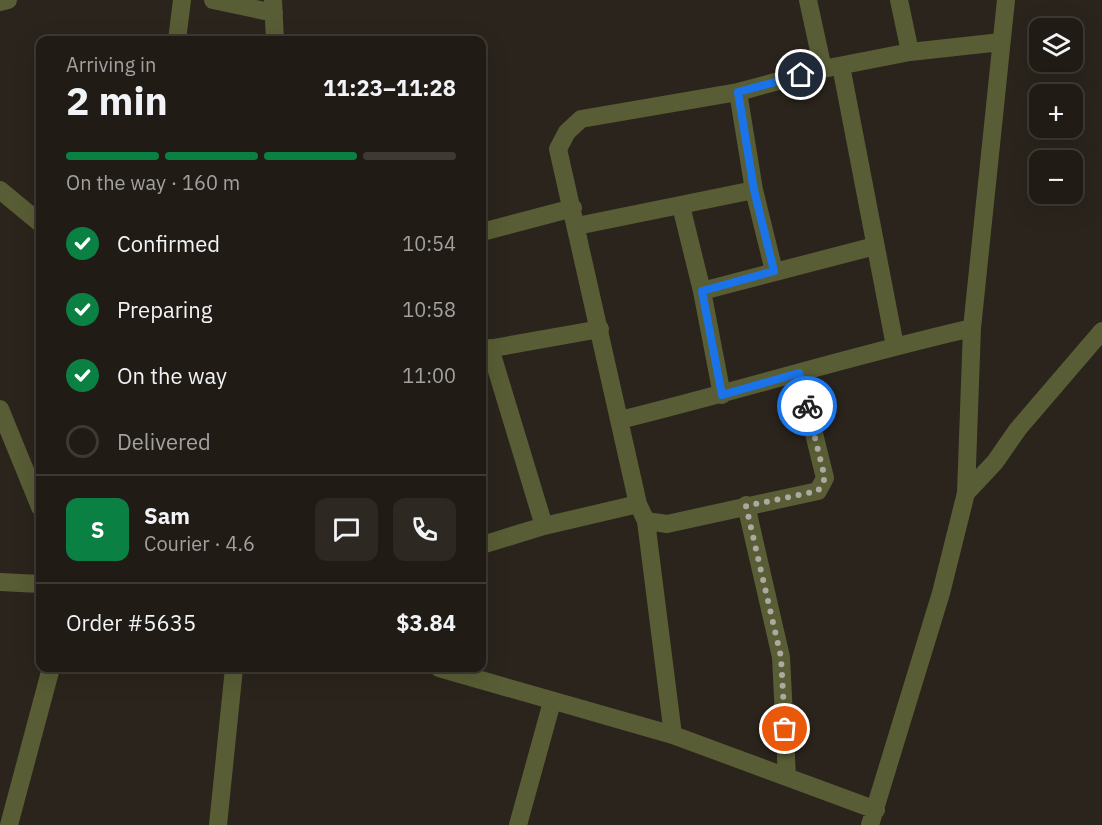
<!DOCTYPE html>
<meta charset="utf-8">
<style>
:root{--surface:#201b15;--page:#2d2822;--text:#f1f3f6;--muted:#a2a1a0;--line:#3d3934;--accent:#0b8043}
body{margin:0;font-family:"IBM Plex Sans",sans-serif;background:var(--page);color:var(--text);height:100vh;display:flex;flex-direction:column;font-size:22px;white-space:nowrap}
*{box-sizing:border-box;margin:0}
p{font-size:20px;color:var(--muted)}
.icon{flex:none;width:33px;height:33px;fill:none;stroke:currentColor;stroke-width:2;stroke-linecap:round;stroke-linejoin:round}
.map{position:relative;flex:1;overflow:hidden}
.side{position:absolute;left:36px;top:36px;width:450px;height:636px;display:flex;flex-direction:column;background:var(--surface);border-radius:12px;box-shadow:0 6px 24px #0002,0 0 0 2px var(--line)}
.side>*{flex:none}
.controls{position:absolute;left:1029px;top:18px;display:grid;gap:12px}
.controls a{display:grid;place-items:center;width:54px;height:54px;border-radius:12px;background:var(--surface);box-shadow:0 6px 24px #0002,0 0 0 2px var(--line);font-size:30px}
.pin{position:absolute;display:grid;place-items:center;width:51px;height:51px;color:#fff;margin:-26px;border:3px solid #fff;border-radius:50%;box-shadow:0 2px 6px #0007}
.courier{position:absolute;display:grid;place-items:center;width:60px;height:60px;margin:-30px;border:4px solid #1a73e8;border-radius:50%;background:#fff;color:#222;box-shadow:0 2px 8px #0007}
.head em{font-style:normal;font-weight:800}
.head div{display:flex;flex-direction:column-reverse}
.head{display:flex;align-items:center;justify-content:space-between;height:102px;padding:0 30px}
h1{font-size:39px;font-weight:800;line-height:45px}
.bar{display:grid;grid-template-columns:repeat(4,1fr);gap:9px 6px;align-content:center;height:72px;padding:0 30px}
.bar i{height:8px;border-radius:4px;background:var(--line)}
.bar .selected{background:var(--accent)}
.bar p{grid-column:span 4}
.line{display:flex;align-items:center;gap:15px;padding:0 30px;border-top:2px solid var(--line)}
.line div{flex:1}
.round{display:grid;place-items:center;flex:none;width:63px;height:63px;border-radius:12px;background:var(--page)}
ol{padding:0 30px;list-style:none}
li{display:flex;align-items:center;gap:18px;height:66px}
li p{margin-inline-start:auto}
li .icon{padding:6px;border-radius:50%;background:var(--accent);color:#fff;stroke-width:4}
li:last-child{color:var(--muted)}
li i{width:33px;height:33px;border:3px solid var(--line);border-radius:50%}
.map>svg:first-child{display:block}
.lines{fill:none;stroke-linecap:round;stroke-linejoin:round}
.minor{stroke:#595d35;stroke-width:18}
.done{stroke:#ada9a2;stroke-width:6;stroke-dasharray:0 10.8}
.route{stroke:#1a73e8;stroke-width:8}
</style>
<div class="map">
<svg width="1102" height="825" viewBox="0 0 1102 825">
<rect width="100%" height="100%" fill="#2a241c"/>
<g class="lines">
<!-- minor -->
<path class="minor" d="M213,0L274,13
M273,0L275,40
M808,0L823,69
M899,0L910,52
M0,2L8,0
M177,40L182,0
M841,66L895,346
M738,92L754,190L774,271
M0,190L40,223
M681,206L702,291L722,395
M577,226L754,190
M482,232L573,208
M702,291L875,246
M490,348L544,526
M482,350L600,329
M0,409L40,507
M620,420C738,391 854,355 972,328
M966,493L995,462L1018,429L1102,331
M746,505L781,657L787,777
M646,521L667,524L818,491L825,478L799,373
M482,545L544,526L638,504
M0,582L40,584
M439,668L673,735L876,810
M673,735L646,521L638,504L558,149L567,132L581,119L738,92L823,69L910,52L1001,42
M9,825L51,668
M218,825L234,668
M518,825L552,702
M870,825L941,593L966,493L972,328L1006,0"/>
</g>
<g class="lines">
<!-- done -->
<path class="done" d="M785,729L781,657L746,506L818,491L825,478L807,406"/>
<!-- route -->
<path class="route" d="M801,75L738,92L754,190L774,271L702,291L722,395L799,373L807,406"/>
</g>
</svg>
<div class="controls">
<a><svg class="icon" aria-label="layers" viewBox="0 0 24 24"><path d="M12 4l9 5-9 5-9-5zM3 14l9 5 9-5"/></svg></a>
<a>+</a>
<a>−</a>
</div>
<div class="pin" style="left:785px;top:729px;background:#ea580c"><svg class="icon" aria-label="bag" viewBox="0 0 24 24"><path d="M5 8h14l-1 12H6zM9 8a3 3 0 0 1 6 0"/></svg></div>
<div class="pin" style="left:801px;top:75px;background:#1f2937"><svg class="icon" aria-label="home" viewBox="0 0 24 24"><path d="M3 11l9-7 9 7M6 9v11h12V9"/></svg></div>
<div class="courier" style="left:807px;top:406px"><svg class="icon" aria-label="bike" viewBox="0 0 24 24"><circle cx="6" cy="16" r="4"/><circle cx="18" cy="16" r="4"/><path d="M6 16l4-8h5l3 8M10 8l3 8H6M13 5h3"/></svg></div>
<section class="side">
<div class="head"><div><h1>2 min</h1><p>Arriving in</p></div><em>11:23–11:28</em></div>
<div class="bar"><i class="selected"></i><i class="selected"></i><i class="selected"></i><i></i><p>On the way · 160 m</p></div>
<ol>
<li><svg class="icon" aria-label="check" viewBox="0 0 24 24"><path d="M5 12l5 5 9-10"/></svg>Confirmed<p>10:54</p></li>
<li><svg class="icon" aria-label="check" viewBox="0 0 24 24"><path d="M5 12l5 5 9-10"/></svg>Preparing<p>10:58</p></li>
<li><svg class="icon" aria-label="check" viewBox="0 0 24 24"><path d="M5 12l5 5 9-10"/></svg>On the way<p>11:00</p></li>
<li><i></i>Delivered</li>
</ol>
<div class="line" style="height:108px"><b class="round" style="background:var(--accent);color:#fff">S</b><div><b>Sam</b><p>Courier · 4.6</p></div><a class="round"><svg class="icon" aria-label="chat" viewBox="0 0 24 24"><path d="M4 5h16v11H9l-5 4z"/></svg></a><a class="round"><svg class="icon" aria-label="phone" viewBox="0 0 24 24"><path d="M5 4h4l2 5-3 2q2 4 5 5l2-3 5 2v4C11 20 4 13 5 4z"/></svg></a></div>
<div class="line" style="height:78px"><div>Order #5635</div><b>$3.84</b></div>
</section>
</div>
